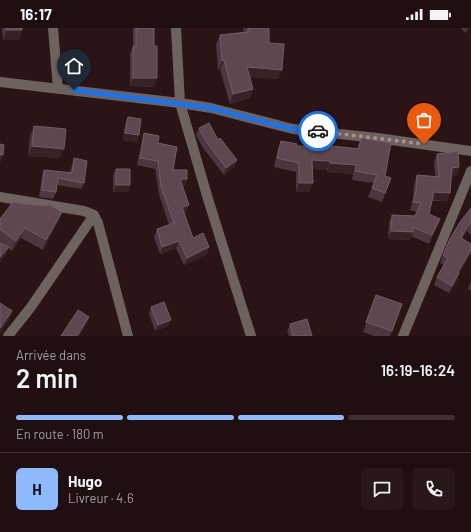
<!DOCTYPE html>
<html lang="fr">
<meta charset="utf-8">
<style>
:root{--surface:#200f10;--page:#281819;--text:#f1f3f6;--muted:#a29c9f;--line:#3d2f30;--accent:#8eb9fc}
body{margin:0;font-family:Barlow,sans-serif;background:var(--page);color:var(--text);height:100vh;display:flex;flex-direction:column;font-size:15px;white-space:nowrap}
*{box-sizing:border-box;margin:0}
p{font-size:13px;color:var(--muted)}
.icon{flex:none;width:22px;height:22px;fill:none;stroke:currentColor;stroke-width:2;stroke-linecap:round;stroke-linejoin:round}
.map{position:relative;height:308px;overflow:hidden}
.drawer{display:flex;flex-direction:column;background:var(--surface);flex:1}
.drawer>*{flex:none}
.pin{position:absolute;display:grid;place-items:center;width:34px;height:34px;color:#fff;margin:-41px -17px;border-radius:50% 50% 50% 0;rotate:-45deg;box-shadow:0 0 4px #0007}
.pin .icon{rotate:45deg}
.courier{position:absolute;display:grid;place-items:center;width:40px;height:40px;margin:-20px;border:3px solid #1a73e8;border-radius:50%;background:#fff;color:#222;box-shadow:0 1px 5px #0007}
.head em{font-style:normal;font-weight:600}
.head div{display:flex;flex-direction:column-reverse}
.head{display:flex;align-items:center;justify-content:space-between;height:68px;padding:0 16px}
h1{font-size:26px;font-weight:600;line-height:30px}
.bar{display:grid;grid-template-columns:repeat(4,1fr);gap:6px 4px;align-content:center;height:48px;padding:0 16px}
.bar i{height:5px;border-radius:3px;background:var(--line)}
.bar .current{background:var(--accent)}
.bar p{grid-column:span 4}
.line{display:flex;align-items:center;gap:10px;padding:0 16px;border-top:1px solid var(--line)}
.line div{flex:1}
.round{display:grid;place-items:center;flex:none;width:42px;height:42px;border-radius:6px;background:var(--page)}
.status{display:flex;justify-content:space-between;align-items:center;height:28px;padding:0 20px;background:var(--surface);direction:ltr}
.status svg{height:11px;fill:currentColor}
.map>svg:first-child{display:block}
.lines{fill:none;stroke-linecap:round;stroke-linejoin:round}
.minor{stroke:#6e625e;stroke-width:10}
.wall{fill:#4d363f}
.shaded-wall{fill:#392128}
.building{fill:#5e474f;stroke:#735d64}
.done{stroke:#a59192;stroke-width:4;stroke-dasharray:0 7.2}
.route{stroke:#1a73e8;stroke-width:5}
</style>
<div class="status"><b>16:17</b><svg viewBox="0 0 49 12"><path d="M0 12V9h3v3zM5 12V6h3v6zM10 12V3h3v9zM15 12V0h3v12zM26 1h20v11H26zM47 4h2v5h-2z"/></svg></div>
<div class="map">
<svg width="471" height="308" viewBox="0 0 471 308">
<rect width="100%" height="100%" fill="#2b1415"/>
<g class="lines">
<!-- minor -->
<path class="minor" d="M53,0L58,61
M176,0L180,75L208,171L251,308
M0,54L180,75L211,80L293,101L377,110L471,123
M0,169L84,183L94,187L98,195L128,308
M8,308L31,279L94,187
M403,308L471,143"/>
</g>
<!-- wall -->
<path class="wall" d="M2,0H22L19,12H3Z
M133,0H154V59L130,58V26L133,18Z
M243,0H269V15L278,51L250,49L253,61L250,70L230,76L220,42H218L216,16L220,7L244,4Z
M461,0H470L465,5Z
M69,32L82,48H66V39Z
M128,89L139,107L137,114L123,112L125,96Z
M34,98L60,130L28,128L30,108Z
M199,100L218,112L237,132L234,139L224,147L203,120L196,107Z
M144,105L158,115L173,142L187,151L184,159H182L186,184L184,185L193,210L209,219L207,226L184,237L176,220L160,226L154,209L157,201L169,197L159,166L155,141L137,137L142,113Z
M361,110L385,148L391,150L382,174L368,169L374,155L352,152L353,146L327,144V142L312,141L309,164H296V144L274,139L278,121L281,113L296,118L357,120Z
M437,126L459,139L456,148H451L450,165L447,173H432L429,186L436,199L429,216L411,208L410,212L388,211L389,195L392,187L415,188L417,184L410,182L413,171L414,156L417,147L435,148L434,134Z
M74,130L84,155L81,161L57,157L56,164L53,171L39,169L42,148L44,142L70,144Z
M116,141L130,157L128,164H113V147Z
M471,180V207L467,203L462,211L471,225L459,245L457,253L449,265L434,257L437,249L444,237L440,235L443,227Z
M0,191L58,194L43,222L21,210L12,223L8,220L6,227L0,234V215L4,217L0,214Z
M471,253V263L468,261Z
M376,267L402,276L390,308H374L363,304Z
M151,279L168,298L155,303L149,286Z
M290,296L312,308H289L287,303Z"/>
<!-- shaded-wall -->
<path class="shaded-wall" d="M467,0H470L465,5Z
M6,2H22L19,12H3Z
M224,32L220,42H218L222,33Z
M247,39L282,42L278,51L244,49Z
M69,41H85L82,48H66Z
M133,50H157L154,59L130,58Z
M253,61L250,70L230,76L233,66Z
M125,105L139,107L137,114L123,112Z
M32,118L64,121L60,130L28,128Z
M0,127H3L1,134H0Z
M237,132L234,139L224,147L226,140Z
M312,132L330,133L327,142L309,141Z
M330,135L356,137L353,146L327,144Z
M459,139L456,148H449L452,140Z
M180,151H187L184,159H177Z
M299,155H313L309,164H296Z
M116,157H130L128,164H113Z
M434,164L450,165L447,173L431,172Z
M189,177L186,184L180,186L182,179Z
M62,184L58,194L43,222L46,212Z
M469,196L467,203L458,218L461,210Z
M25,200L21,210L12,223L16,213Z
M391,203L413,204L410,212L388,211Z
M179,213L176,220L160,226L162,219Z
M9,219L6,227L0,234V229Z
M209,219L207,226L184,237L187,230Z
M471,222V225L455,252L458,244Z
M459,245L457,253L449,265L452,258Z
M12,283L9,292L0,305V300Z
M89,289L86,297L79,308H77Z
M171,292L168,298L155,303L158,297Z"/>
<!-- building -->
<path class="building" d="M6,0H22V2H6Z
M136,0H154V18H157V50H133V18H136Z
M248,0H269V15L284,16L282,42L247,39L253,61L233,66L224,32L222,33L220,7L248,4Z
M69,32H85V41H69Z
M128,89L141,91L139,107L125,105Z
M209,95L218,112L220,110L237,132L226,140L206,113L199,100Z
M34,98L66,101L64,121L32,118Z
M144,105L159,108L158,115L177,119L173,142H187V151H180L189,177L182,179L193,210L203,205L209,219L187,230L179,213L162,219L157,201L174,195L161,159L158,133L140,130Z
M361,110L391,115L385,148L391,150L385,165L372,160L377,147L355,143L356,137L330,135V133L312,132L313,155H299V135L277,130L281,113L297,116L296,118L332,119V118L359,121Z
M0,116L4,117L3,127H0Z
M458,123L459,139L452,140L450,165L434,164L429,186L440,191L432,207L413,199V204L391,203L392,187L415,188L421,175L413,174L416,163L417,147L439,149L437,126Z
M74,130L87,133L84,155L58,150L56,164L42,162L44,142L72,145Z
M116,141H130V157H116Z
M13,174L24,176L47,178L48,176L62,184L46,212L25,200L16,213L0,201V191Z
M471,180V197L469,196L461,210L471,216V222L458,244L459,245L452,258L437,249L448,230L443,227L450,211L460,194Z
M0,215L9,219L0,229Z
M376,267L402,276L392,303L366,294Z
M164,274L171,292L158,297L151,279Z
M0,275L12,283L0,300Z
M78,282L89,289L77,308H61Z
M307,291L312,308H293L290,296Z"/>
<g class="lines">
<!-- done -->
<path class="done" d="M318,103L424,116"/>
<!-- route -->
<path class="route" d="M74,62L211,80L280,98L293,101L318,103"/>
</g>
</svg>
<div class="pin" style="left:424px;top:116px;background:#ea580c"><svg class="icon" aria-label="bag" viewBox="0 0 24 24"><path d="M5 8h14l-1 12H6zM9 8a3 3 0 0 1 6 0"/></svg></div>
<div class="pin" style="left:74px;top:62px;background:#1f2937"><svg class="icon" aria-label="home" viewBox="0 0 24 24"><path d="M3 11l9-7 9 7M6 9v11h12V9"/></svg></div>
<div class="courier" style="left:318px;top:103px"><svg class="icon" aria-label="car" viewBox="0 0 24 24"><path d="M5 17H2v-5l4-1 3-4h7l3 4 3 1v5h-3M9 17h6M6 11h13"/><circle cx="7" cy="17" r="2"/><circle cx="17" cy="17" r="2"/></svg></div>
</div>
<section class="drawer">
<div class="head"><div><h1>2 min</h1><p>Arrivée dans</p></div><em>16:19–16:24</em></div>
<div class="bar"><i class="current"></i><i class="current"></i><i class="current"></i><i></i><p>En route · 180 m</p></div>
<div class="line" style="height:72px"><b class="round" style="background:var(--accent);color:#111">H</b><div><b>Hugo</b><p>Livreur · 4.6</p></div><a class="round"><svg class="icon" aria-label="chat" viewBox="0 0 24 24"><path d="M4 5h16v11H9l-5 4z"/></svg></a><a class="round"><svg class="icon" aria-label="phone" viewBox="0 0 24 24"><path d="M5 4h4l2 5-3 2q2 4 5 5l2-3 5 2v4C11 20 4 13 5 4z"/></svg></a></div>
</section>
